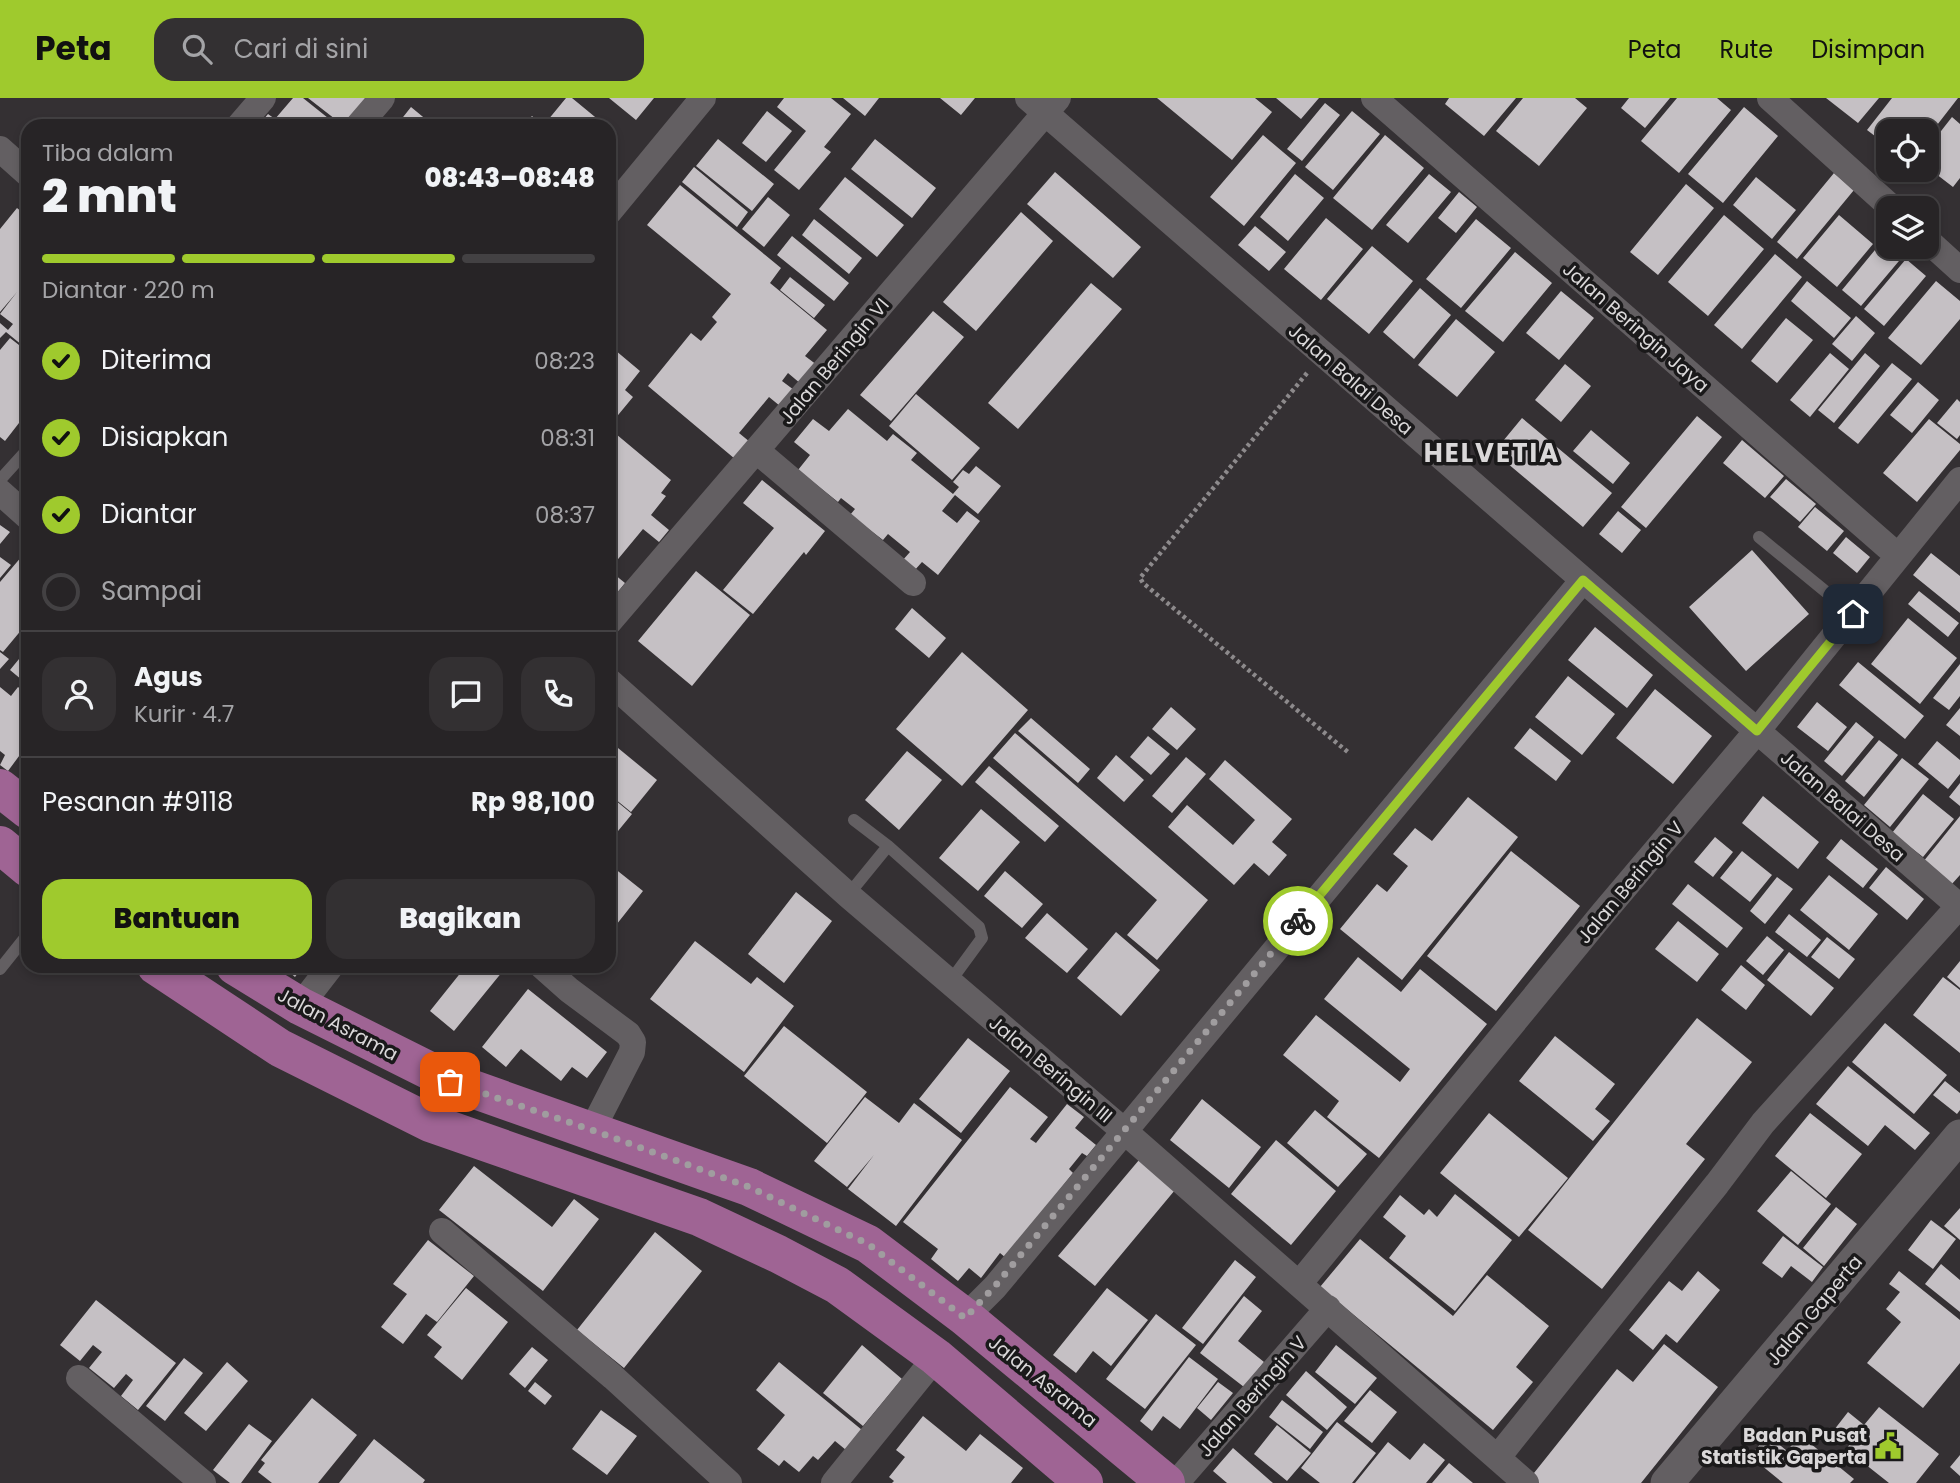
<!DOCTYPE html>
<html lang="id">
<meta charset="utf-8">
<style>
:root{--surface:#272426;--page:#333032;--text:#f1f3f6;--muted:#a4a4a7;--line:#434143;--accent:#9fca2d}
body{margin:0;font-family:Poppins,sans-serif;background:var(--page);color:var(--text);height:100vh;display:flex;flex-direction:column;font-size:26px;white-space:nowrap}
*{box-sizing:border-box;margin:0}
p{font-size:23px;color:var(--muted)}
.icon{flex:none;width:38px;height:38px;fill:none;stroke:currentColor;stroke-width:2;stroke-linecap:round;stroke-linejoin:round}
.map{position:relative;flex:1;overflow:hidden}
.sheet{position:absolute;left:21px;top:21px;width:595px;height:854px;display:flex;flex-direction:column;background:var(--surface);border-radius:21px;box-shadow:0 4px 10px #0003,0 0 0 2px var(--line)}
.sheet>*{flex:none}
.buttons{position:absolute;left:1876px;top:21px;display:grid;gap:14px}
.buttons a{display:grid;place-items:center;width:63px;height:63px;border-radius:14px;background:var(--surface);box-shadow:0 4px 10px #0003,0 0 0 2px var(--line);font-size:35px}
.pin{position:absolute;display:grid;place-items:center;width:60px;height:60px;color:#fff;margin:-30px;border-radius:14px;box-shadow:0 4px 10px #0006}
.courier{position:absolute;display:grid;place-items:center;width:70px;height:70px;margin:-35px;border:5px solid #9fca2d;border-radius:50%;background:#fff;color:#222;box-shadow:0 2px 9px #0007}
.overview em{font-style:normal;font-weight:800}
.overview div{display:flex;flex-direction:column-reverse}
.overview{display:flex;align-items:center;justify-content:space-between;height:119px;padding:0 21px}
h1{font-size:46px;font-weight:800;line-height:52px}
.bar{display:grid;grid-template-columns:repeat(4,1fr);gap:10px 7px;align-content:center;height:84px;padding:0 21px}
.bar i{height:9px;border-radius:5px;background:var(--line)}
.bar .current{background:var(--accent)}
.bar p{grid-column:span 4}
.line{display:flex;align-items:center;gap:18px;padding:0 21px;border-top:2px solid var(--line)}
.line div{flex:1}
.round{display:grid;place-items:center;flex:none;width:74px;height:74px;border-radius:21px;background:var(--page)}
ol{padding:0 21px;list-style:none}
li{display:flex;align-items:center;gap:21px;height:77px}
li p{margin-inline-start:auto}
li .icon{padding:7px;border-radius:50%;background:var(--accent);color:#111;stroke-width:4}
li:last-child{color:var(--muted)}
li i{width:38px;height:38px;border:4px solid var(--line);border-radius:50%}
.action{display:flex;gap:14px;margin-top:auto;padding:14px 21px}
.action a{flex:1;height:80px;border-radius:21px;background:var(--accent);color:#111;font-size:28px;font-weight:800;line-height:80px;text-align:center}
.action a+a{background:var(--page);color:var(--text)}
header{display:flex;align-items:center;gap:42px;box-sizing:border-box;height:98px;padding:0 35px;background:var(--accent);color:#111}
header strong{font-size:33px}
nav{display:flex;gap:38px;margin-inline-start:auto;font-size:24px}
.search{width:490px;height:63px;background:var(--page);display:flex;align-items:center;gap:18px;box-sizing:border-box;padding:0 24px;border-radius:21px;color:var(--muted);font-size:26px}
.map>svg:first-child{display:block}
.building{fill:#c5c0c4}
.lines{fill:none;stroke-linecap:round;stroke-linejoin:round}
.path{stroke:#8d8a8c;stroke-width:4.5;stroke-dasharray:3.5 3.5;stroke-linecap:butt}
.service{stroke:#635f62;stroke-width:12}
.minor{stroke:#635f62;stroke-width:26}
.tertiary{stroke:#635f62;stroke-width:33}
.trunk{stroke:#9f6494;stroke-width:38}
.done{stroke:#a09d9f;stroke-width:7;stroke-dasharray:0 12.6}
.route{stroke:#9fca2d;stroke-width:9}
.labels{text-anchor:middle;stroke-width:7;stroke-linejoin:round;paint-order:stroke}
.street-label{font-size:19px;fill:#dad8d9;stroke:#1a191a}
.poi-label{font-size:19px;font-weight:bold;fill:#dad8d9;stroke:#1a191a;text-anchor:end}
.district-label{font-size:26px;font-weight:bold;letter-spacing:2px;fill:#dad8d9;stroke:#1a191a}
</style>
<header>
<strong>Peta</strong>
<div class="search"><svg class="icon" aria-label="search" viewBox="0 0 24 24"><circle cx="10" cy="10" r="6"/><path d="M15 15l6 6"/></svg>Cari di sini</div>
<nav><a>Peta</a><a>Rute</a><a>Disimpan</a></nav>
</header>
<div class="map">
<svg width="1960" height="1385" viewBox="0 0 1960 1385">
<rect width="100%" height="100%" fill="#343033"/>
<!-- building -->
<path class="building" d="M293,0H303L338,28H258L268,16L275,21Z
M308,0H370L348,28H344Z
M566,0H572L606,28H523L532,18L543,28Z
M609,0H654L636,22Z
M784,0H831L851,16L824,49L831,54L799,92L774,72L806,33L777,9Z
M843,0H879L865,18Z
M940,0H975L961,17Z
M1157,0H1255L1272,14L1232,62Z
M1276,0H1319L1301,21Z
M1449,0H1516L1484,38L1445,6Z
M1523,0H1575L1587,10L1539,68L1496,33Z
M1629,0H1670L1645,30L1621,10Z
M1677,0H1717L1731,12L1679,75L1641,43Z
M1826,0H1879L1858,25Z
M1892,0H1958L1927,40V33H1888V48L1867,32Z
M1325,5L1340,17L1302,63L1287,51Z
M411,9L434,28H396Z
M1744,9L1778,38L1723,105L1688,76Z
M767,13L792,33L766,64L742,45Z
M1352,13L1380,36L1333,92L1305,69Z
M1952,19L1960,26V80L1953,89L1927,69V51Z
M1263,37L1296,65L1244,128L1210,99Z
M1385,37L1424,70L1372,132L1333,100Z
M718,41L774,86L752,113L696,68Z
M875,41L936,90L912,120L851,71Z
M694,69L748,114L737,129L682,84Z
M1055,74L1141,149L1113,180L1027,106Z
M1834,75L1854,92L1797,161L1777,144Z
M1295,76L1324,100L1288,143L1260,119Z
M1429,76L1451,94L1408,145L1386,127Z
M845,79L904,127L877,159L819,111Z
M1756,79L1796,112L1772,141L1733,107Z
M1686,86L1714,110L1658,177L1630,154Z
M680,87L781,170L770,185L827,232L805,258L817,267L801,286L788,275L782,283L794,292L780,308L769,299L739,335L756,349L741,366L648,288L691,235L701,243L717,224L712,219L731,196L647,127Z
M1459,94L1477,109L1456,135L1438,120Z
M768,99L790,117L764,149L742,131Z
M17,110L28,119V252L6,234L0,240V225L8,232L13,226L0,216L17,194L0,214V131Z
M1021,114L1053,143L976,233L943,204Z
M1724,117L1764,151L1708,218L1668,184Z
M1839,117L1873,146L1837,189L1803,160Z
M1326,120L1363,151L1321,202L1284,171Z
M814,121L862,160L849,176L802,137Z
M1476,121L1511,150L1461,210L1426,181Z
M1255,128L1286,154L1269,173L1238,147Z
M792,138L849,185L834,203L777,157Z
M1884,141L1888,145V149H1893L1904,157L1861,208L1842,192Z
M1372,148L1413,183L1369,236L1327,201Z
M1515,154L1552,185L1503,244L1465,213Z
M1775,156L1802,179L1742,251L1714,227Z
M1906,161L1926,178L1884,228L1864,211Z
M790,179L825,207L814,220L780,192Z
M1807,183L1851,220L1834,240L1791,203Z
M1936,183L1960,203V221L1921,267L1888,240Z
M1091,185L1122,211L1018,331L988,305Z
M1420,190L1451,217L1414,261L1383,234Z
M1561,193L1594,220L1559,262L1526,235Z
M933,213L964,239L891,323L860,297Z
M1856,218L1875,235L1852,263L1832,246Z
M1786,220L1813,242L1777,285L1751,263Z
M1456,221L1495,254L1457,299L1418,267Z
M10,240L28,254V321L22,328L19,325L5,343L0,339V252Z
M609,247L640,273L625,292L633,299L609,328Z
M1830,255L1849,271L1810,319L1790,302Z
M1865,255L1880,268L1834,325L1818,312Z
M1892,265L1912,281L1858,346L1838,330Z
M1565,266L1591,288L1561,324L1535,302Z
M1918,284L1939,302L1912,335L1890,317Z
M916,296L980,350L952,382L889,328Z
M1957,301L1960,304V337L1957,341L1937,325Z
M848,311L887,343L893,336L917,355L911,362L953,396L959,389L953,384L963,372L969,376L976,368L1001,388L978,416L955,397L942,413L957,425L967,413L980,423L938,477L922,464L914,473L902,463L910,454L888,436L883,442L850,417L855,411L841,400L838,404L798,372L810,357L794,344L813,321L829,333Z
M1697,318L1722,339L1646,430L1621,409Z
M1522,320L1612,395L1583,429L1494,354Z
M1929,321L1960,346V352L1917,404L1883,375Z
M610,331L671,382L661,395L666,398L651,417L669,432L659,444L643,431L609,472Z
M1591,332L1630,365L1613,386L1573,353Z
M1742,342L1784,378L1765,400L1723,365Z
M1786,381L1816,406L1800,424L1770,399Z
M762,382L825,433L806,457L804,454L753,516L723,492L774,430L743,405Z
M1815,409L1844,433L1827,453L1798,429Z
M1618,413L1641,432L1622,455L1599,436Z
M0,427L10,434L0,446Z
M1846,439L1870,459L1857,475L1833,455Z
M28,451V524L3,554L0,552V484Z
M1752,452L1809,516L1746,573L1689,509Z
M1931,455L1960,478V515L1913,477Z
M0,459L11,467L0,480Z
M609,472L625,485L609,505Z
M696,473L750,517L692,588L638,543Z
M1919,493L1959,525L1948,539L1908,506Z
M912,510L946,540L929,560L895,531Z
M1908,520L1957,560L1920,606L1871,566Z
M1595,529L1653,577L1627,610L1568,562Z
M28,550V587L10,572Z
M0,554L9,561L0,571Z
M962,554L1028,612L962,688L896,631Z
M1858,564L1924,618L1905,641L1839,587Z
M1960,566V598L1949,612L1933,600Z
M1568,578L1615,616L1582,657L1535,619Z
M0,589L11,598L18,589L28,597V626L23,632L28,636V646L8,673L0,667L5,657L0,653Z
M1655,591L1712,638L1673,686L1616,640Z
M1817,604L1847,629L1828,653L1797,629Z
M1171,609L1196,631L1177,652L1152,631Z
M1960,610V638L1946,627Z
M1031,620L1090,671L1078,685L1018,633Z
M1856,624L1874,639L1842,678L1824,663Z
M1530,630L1571,663L1556,683L1514,650Z
M1015,635L1208,802L1157,862L1127,837L1157,802L993,660Z
M1148,638L1170,656L1151,677L1130,659Z
M1879,642L1898,657L1864,699L1845,683Z
M1937,643L1960,662V676L1948,691L1918,666Z
M618,650L657,682L631,714L609,696V660Z
M907,653L942,682L899,732L865,702Z
M1116,657L1144,682L1124,704L1097,680Z
M1186,659L1206,676L1172,715L1152,698Z
M1902,660L1929,681L1890,729L1864,707Z
M1225,662L1292,721L1272,744L1287,757L1269,778L1254,765L1234,787L1168,729L1187,707L1233,747L1255,722L1209,681Z
M989,668L1059,728L1045,744L975,684Z
M1960,685V708L1949,699Z
M1923,696L1954,721L1923,759L1892,735Z
M609,697L632,716L609,744Z
M1763,698L1819,744L1798,771L1742,725Z
M1468,699L1518,739L1402,882L1340,831L1377,786L1387,794L1408,768L1393,756L1415,730L1432,743Z
M981,711L1020,744L978,793L939,760Z
M1960,718V777L1951,787L1923,764Z
M1715,739L1733,754L1713,779L1694,764Z
M1841,741L1878,771L1863,790L1826,760Z
M1511,753L1580,808L1496,913L1427,858Z
M1742,753L1772,777L1750,804L1720,780Z
M609,766L643,793L609,836Z
M1886,769L1924,801L1907,822L1869,790Z
M1005,773L1043,806L1022,830L984,798Z
M1829,777L1878,816L1849,852L1800,812Z
M1777,779L1793,791L1765,826L1750,813Z
M1688,786L1743,830L1727,850L1672,806Z
M796,794L832,823L784,885L748,856Z
M1047,815L1088,851L1067,875L1025,840Z
M1789,816L1821,842L1807,859L1775,834Z
M1678,823L1719,856L1697,884L1655,851Z
M1116,834L1160,872L1121,918L1077,880Z
M1767,838L1784,852L1763,877L1746,863Z
M1827,839L1855,861L1839,881L1811,859Z
M695,843L751,886L757,879L794,908L744,974L650,901Z
M1789,854L1834,890L1811,918L1767,882Z
M1358,859L1401,894L1420,871L1487,926L1379,1060L1327,1019L1339,1003L1283,957L1316,917L1400,984L1410,971L1324,901Z
M1960,863V890L1947,879Z
M1741,867L1765,887L1746,912L1721,892Z
M282,868H303L295,879Z
M466,868H507L454,933L430,913Z
M1943,879L1960,892V955L1913,917Z
M528,891L607,954L587,980L572,969L561,983L521,951L506,969L482,949Z
M1697,920L1752,964L1686,1046L1705,1061L1602,1191L1528,1132Z
M1885,925L1947,977L1914,1016L1852,964Z
M784,928L867,994L827,1045L744,978Z
M1555,938L1615,986L1595,1011L1610,1023L1593,1043L1519,983Z
M968,940L1010,973L961,1035L919,1001Z
M1848,968L1930,1035L1915,1052L1885,1027L1868,1048L1816,1006Z
M1945,983L1960,995V1012L1957,1016L1933,997Z
M1010,989L1048,1019L1030,1041L1036,1045L1067,1006L1084,1019L1075,1030L1096,1047L1087,1058L1082,1055L1069,1071L1073,1075L1006,1160L1000,1155L981,1180L969,1170L958,1183L931,1161L938,1151L903,1124Z
M865,999L899,1025L914,1005L962,1042L896,1128L848,1091L874,1057L847,1089L814,1063Z
M1202,1001L1261,1049L1229,1090L1170,1042Z
M1315,1012L1367,1056L1338,1089L1287,1045Z
M1489,1015L1568,1080L1519,1139L1440,1075Z
M1810,1015L1862,1056L1826,1100L1775,1058Z
M1276,1042L1336,1093L1291,1147L1231,1096Z
M1139,1062L1175,1092L1095,1188L1058,1158Z
M474,1068L552,1129L574,1101L599,1121L543,1193L439,1112Z
M1791,1073L1831,1106L1798,1147L1757,1113Z
M1455,1096L1512,1142L1455,1213L1389,1160L1406,1138L1383,1119L1400,1097L1424,1117L1429,1111L1437,1119Z
M1836,1109L1857,1126L1824,1168L1803,1150Z
M1960,1110V1142L1944,1128Z
M1931,1122L1956,1141L1933,1171L1908,1152Z
M655,1134L702,1173L624,1270L577,1232Z
M1783,1138L1823,1169L1812,1184L1791,1168L1782,1180L1762,1165Z
M1360,1141L1453,1218L1487,1177L1549,1228L1516,1269L1533,1284L1493,1332L1320,1189Z
M428,1142L474,1178L437,1224L426,1216L403,1246L381,1229L407,1196L393,1186Z
M1235,1162L1256,1179L1203,1246L1182,1230Z
M1941,1166L1960,1182V1214L1925,1186Z
M1698,1173L1720,1192L1677,1245L1666,1236L1653,1252L1629,1232L1669,1183L1682,1193Z
M1899,1173L1960,1222V1265L1923,1310L1867,1265L1901,1224L1886,1211L1900,1194L1889,1186Z
M466,1190L508,1224L462,1282L434,1259L442,1249L427,1237Z
M1107,1190L1148,1222L1111,1268L1093,1253L1076,1275L1053,1257Z
M1244,1198L1262,1213L1238,1243L1264,1264L1244,1289L1200,1255Z
M96,1202L176,1265L138,1312L121,1298L133,1282L126,1276L114,1290L89,1270L102,1254L93,1247L80,1263L60,1247Z
M1156,1216L1196,1247L1145,1311L1106,1281Z
M1664,1246L1718,1289L1641,1385H1526L1617,1271L1633,1284Z
M862,1247L902,1281L863,1328L823,1295Z
M1336,1247L1377,1280L1355,1306L1315,1274Z
M532,1249L548,1262L525,1290L509,1276Z
M1189,1259L1218,1281L1180,1331L1163,1318L1152,1333L1140,1323Z
M184,1260L203,1275L165,1323L146,1308Z
M227,1264L248,1283L206,1333L184,1315Z
M779,1264L862,1332L846,1352L835,1343L818,1362L813,1358L799,1374L784,1362L779,1368L757,1351L785,1317L756,1292Z
M1306,1273L1347,1309L1327,1332L1286,1297Z
M535,1284L552,1298L545,1307L528,1293Z
M1218,1284L1233,1295L1211,1322L1197,1310Z
M1370,1292L1397,1314L1372,1345L1344,1323Z
M312,1300L357,1337L318,1385H272L258,1374L265,1365L261,1362Z
M1282,1302L1323,1334L1310,1351L1269,1319Z
M1879,1309L1939,1356L1916,1385H1889L1846,1351L1851,1345L1834,1332L1848,1314L1864,1327Z
M601,1312L637,1338L607,1377L572,1351Z
M923,1318L966,1353L980,1336L1023,1370L1011,1385H892L894,1383L889,1379L905,1359L896,1352Z
M1337,1324L1376,1355L1352,1385H1320L1301,1370Z
M249,1326L272,1343L241,1385H230L213,1372Z
M1277,1327L1311,1355L1287,1383L1254,1356Z
M1768,1337L1787,1353L1800,1337L1854,1381L1850,1385H1783L1750,1358Z
M374,1341L425,1382L423,1385H339Z
M1388,1344L1410,1362L1424,1345L1445,1362L1426,1385H1355Z
M1233,1350L1273,1385H1227L1213,1373Z
M1960,1357V1378L1950,1369Z
M1449,1365L1473,1385H1432Z"/>
<g class="lines">
<!-- path -->
<path class="path" d="M1307,275L1140,480L1143,485L1349,655"/>
<!-- service -->
<path class="service" d="M0,382L28,351
M1759,439L1853,516
M854,722L888,748L979,829L982,840L949,885
M848,797L888,748
M0,871L28,836"/>
<!-- minor -->
<path class="minor" d="M1028,0L1960,809
M1374,0L1898,458
M1770,0L1892,110
M239,28L263,0
M358,28L382,0
M0,51L28,76
M609,114L703,0
M1927,142L1960,172
M757,353L913,485
M0,394L28,419
M609,524L1058,0
M609,583L848,797L1123,1032L1526,1385
M542,868L569,892L628,936L633,944L632,954L592,1032
M300,908L331,868
M442,1133L613,1279L729,1385
M1299,1186L1604,814L1757,633L1960,382
M965,1219L995,1189L1583,482
M79,1280L203,1385
M1498,1359L1717,1086L1763,1025L1960,807
M834,1385L936,1259
M1176,1385L1328,1210"/>
<!-- tertiary -->
<path class="tertiary" d="M1667,1385L1960,1038"/>
<!-- trunk -->
<path class="trunk" d="M0,690L28,712
M0,747L28,770
M156,868L280,950L430,1025L699,1119L778,1156L837,1187L936,1259L1084,1385
M235,868L300,908L450,983L749,1089L868,1146L965,1219L1166,1385"/>
</g>
<g class="lines">
<!-- done -->
<path class="done" d="M450,984L592,1032L749,1089L868,1146L965,1220L995,1188L1298,823"/>
<!-- route -->
<path class="route" d="M1298,823L1583,482L1757,633L1853,516"/>
</g>
<!-- icons -->
<defs>
<symbol id="civic-bare" viewBox="-9 -9 18 18"><path d="M-.6-6.5H3V-4.5H.6V-3L4-1V1h2V6H-6V1h2V-1L-.6-3ZM-1.2 2.5V6h2.4V2.5Z" fill="#9fca2d" stroke="#1a191a" stroke-width="2.5" paint-order="stroke"/></symbol>
</defs>
<g fill-rule="evenodd">
<use href="#civic-bare" x="1869" y="1329" width="38" height="38"/>
</g>
<g class="labels">
<!-- street labels -->
<g class="street-label">
<text transform="translate(1636 229) rotate(41)" y="7">Jalan Beringin Jaya</text>
<text transform="translate(834 263) rotate(-50)" y="7">Jalan Beringin VI</text>
<text transform="translate(1351 281) rotate(41)" y="7">Jalan Balai Desa</text>
<text transform="translate(1843 708) rotate(41)" y="7">Jalan Balai Desa</text>
<text transform="translate(1630 784) rotate(-50)" y="7">Jalan Beringin V</text>
<text transform="translate(338 926) rotate(28)" y="7">Jalan Asrama</text>
<text transform="translate(1051 971) rotate(40)" y="7">Jalan Beringin III</text>
<text transform="translate(1814 1212) rotate(-50)" y="7">Jalan Gaperta</text>
<text transform="translate(1043 1283) rotate(39)" y="7">Jalan Asrama</text>
<text transform="translate(1252 1298) rotate(-49)" y="7">Jalan Beringin V</text>
</g>
<!-- poi labels -->
<g class="poi-label">
<text x="1867" y="1344">Badan Pusat<tspan x="1867" dy="22">Statistik Gaperta</tspan></text>
</g>
<!-- district labels -->
<g class="district-label">
<text x="1492" y="364">HELVETIA</text>
</g>
</g>
</svg>
<div class="buttons">
<a><svg class="icon" aria-label="locate" viewBox="0 0 24 24"><circle cx="12" cy="12" r="6"/><path d="M12 2v4M12 18v4M2 12h4M18 12h4"/></svg></a>
<a><svg class="icon" aria-label="layers" viewBox="0 0 24 24"><path d="M12 4l9 5-9 5-9-5zM3 14l9 5 9-5"/></svg></a>
</div>
<div class="pin" style="left:450px;top:984px;background:#ea580c"><svg class="icon" aria-label="bag" viewBox="0 0 24 24"><path d="M5 8h14l-1 12H6zM9 8a3 3 0 0 1 6 0"/></svg></div>
<div class="pin" style="left:1853px;top:516px;background:#1f2937"><svg class="icon" aria-label="home" viewBox="0 0 24 24"><path d="M3 11l9-7 9 7M6 9v11h12V9"/></svg></div>
<div class="courier" style="left:1298px;top:823px"><svg class="icon" aria-label="bike" viewBox="0 0 24 24"><circle cx="6" cy="16" r="4"/><circle cx="18" cy="16" r="4"/><path d="M6 16l4-8h5l3 8M10 8l3 8H6M13 5h3"/></svg></div>
<section class="sheet">
<div class="overview"><div><h1>2 mnt</h1><p>Tiba dalam</p></div><em>08:43–08:48</em></div>
<div class="bar"><i class="current"></i><i class="current"></i><i class="current"></i><i></i><p>Diantar · 220 m</p></div>
<ol>
<li><svg class="icon" aria-label="check" viewBox="0 0 24 24"><path d="M5 12l5 5 9-10"/></svg>Diterima<p>08:23</p></li>
<li><svg class="icon" aria-label="check" viewBox="0 0 24 24"><path d="M5 12l5 5 9-10"/></svg>Disiapkan<p>08:31</p></li>
<li><svg class="icon" aria-label="check" viewBox="0 0 24 24"><path d="M5 12l5 5 9-10"/></svg>Diantar<p>08:37</p></li>
<li><i></i>Sampai</li>
</ol>
<div class="line" style="height:126px"><a class="round"><svg class="icon" aria-label="person" viewBox="0 0 24 24"><circle cx="12" cy="8" r="4"/><path d="M4 21q1-7 8-7t8 7"/></svg></a><div><b>Agus</b><p>Kurir · 4.7</p></div><a class="round"><svg class="icon" aria-label="chat" viewBox="0 0 24 24"><path d="M4 5h16v11H9l-5 4z"/></svg></a><a class="round"><svg class="icon" aria-label="phone" viewBox="0 0 24 24"><path d="M5 4h4l2 5-3 2q2 4 5 5l2-3 5 2v4C11 20 4 13 5 4z"/></svg></a></div>
<div class="line" style="height:91px"><div>Pesanan #9118</div><b>Rp 98,100</b></div>
<div class="action"><a>Bantuan</a><a>Bagikan</a></div>
</section>
</div>
